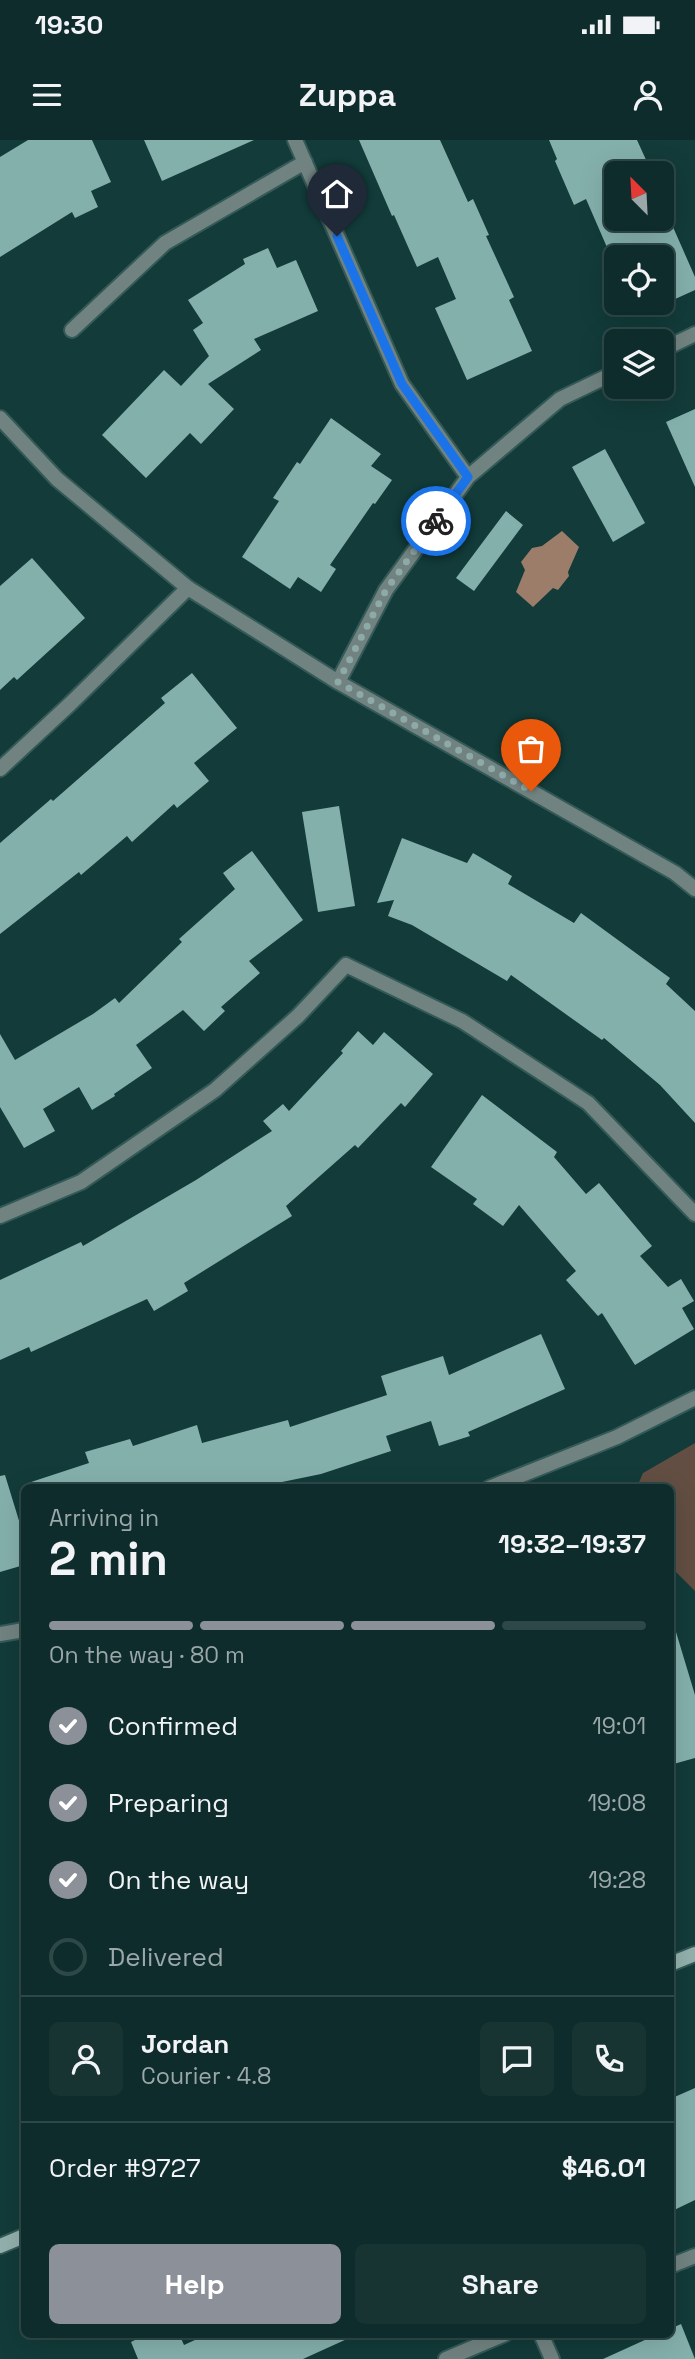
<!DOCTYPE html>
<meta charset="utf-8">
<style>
:root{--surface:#0e2c2b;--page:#173433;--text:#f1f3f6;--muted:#9ba7a9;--line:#2e4847;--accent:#8c9099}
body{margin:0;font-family:"Space Grotesk",sans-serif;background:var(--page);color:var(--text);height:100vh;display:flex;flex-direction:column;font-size:26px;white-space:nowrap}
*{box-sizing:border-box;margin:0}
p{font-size:23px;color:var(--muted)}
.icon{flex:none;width:38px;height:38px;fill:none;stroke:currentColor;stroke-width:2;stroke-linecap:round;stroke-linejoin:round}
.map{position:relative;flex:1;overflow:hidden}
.drawer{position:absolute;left:21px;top:1344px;width:653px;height:854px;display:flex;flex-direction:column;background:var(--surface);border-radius:10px;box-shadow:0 7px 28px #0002,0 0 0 2px var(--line)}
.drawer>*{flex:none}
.needle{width:46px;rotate:336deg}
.fabs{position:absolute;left:604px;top:21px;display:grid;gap:14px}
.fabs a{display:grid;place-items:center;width:70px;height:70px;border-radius:10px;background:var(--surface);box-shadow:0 7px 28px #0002,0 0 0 2px var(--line);font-size:35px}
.pin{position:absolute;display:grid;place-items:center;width:60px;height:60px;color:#fff;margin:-72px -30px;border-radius:50% 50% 50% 0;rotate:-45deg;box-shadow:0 0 7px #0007}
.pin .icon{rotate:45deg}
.courier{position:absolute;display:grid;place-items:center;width:70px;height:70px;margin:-35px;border:5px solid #1a73e8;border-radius:50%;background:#fff;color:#222;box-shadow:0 2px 9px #0007}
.summary em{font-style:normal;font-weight:800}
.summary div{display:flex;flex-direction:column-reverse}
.summary{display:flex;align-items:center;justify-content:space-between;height:119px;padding:0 28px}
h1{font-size:46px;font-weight:800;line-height:52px}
.bar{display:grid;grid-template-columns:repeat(4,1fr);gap:10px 7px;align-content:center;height:84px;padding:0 28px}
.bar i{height:9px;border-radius:5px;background:var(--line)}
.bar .selected{background:var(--accent)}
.bar p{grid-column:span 4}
.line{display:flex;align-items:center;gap:18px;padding:0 28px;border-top:2px solid var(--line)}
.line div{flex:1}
.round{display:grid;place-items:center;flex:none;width:74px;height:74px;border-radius:10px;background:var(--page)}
ol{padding:0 28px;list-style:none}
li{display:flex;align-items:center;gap:21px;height:77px}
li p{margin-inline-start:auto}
li .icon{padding:7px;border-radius:50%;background:var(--accent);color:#fff;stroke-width:4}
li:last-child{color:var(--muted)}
li i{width:38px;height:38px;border:4px solid var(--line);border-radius:50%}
.action{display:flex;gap:14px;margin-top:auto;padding:14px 28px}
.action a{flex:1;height:80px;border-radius:10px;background:var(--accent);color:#fff;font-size:28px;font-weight:800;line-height:80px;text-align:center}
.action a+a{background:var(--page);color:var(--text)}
.status{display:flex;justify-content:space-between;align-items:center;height:49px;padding:0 35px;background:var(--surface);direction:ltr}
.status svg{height:19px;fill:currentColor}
header{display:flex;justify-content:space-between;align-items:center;height:91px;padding:0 28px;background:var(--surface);font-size:32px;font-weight:800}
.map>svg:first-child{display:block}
.green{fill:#624e42}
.water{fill:#9b7d69}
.building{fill:#84b0ac}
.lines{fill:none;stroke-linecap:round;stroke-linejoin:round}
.minor-casing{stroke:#345a58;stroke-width:18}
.tertiary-casing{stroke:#345a58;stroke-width:18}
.secondary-casing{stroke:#345a58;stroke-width:18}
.minor{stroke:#718381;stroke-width:14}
.tertiary{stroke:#718381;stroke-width:14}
.secondary{stroke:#92b0ad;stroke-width:14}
.done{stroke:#8eaaa8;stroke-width:7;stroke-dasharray:0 12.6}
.route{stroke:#1a73e8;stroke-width:9}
</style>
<div class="status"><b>19:30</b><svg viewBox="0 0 49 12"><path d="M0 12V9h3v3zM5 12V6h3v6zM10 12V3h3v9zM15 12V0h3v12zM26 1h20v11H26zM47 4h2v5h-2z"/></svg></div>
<header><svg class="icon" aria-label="menu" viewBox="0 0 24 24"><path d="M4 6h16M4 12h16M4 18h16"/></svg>Zuppa<svg class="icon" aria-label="person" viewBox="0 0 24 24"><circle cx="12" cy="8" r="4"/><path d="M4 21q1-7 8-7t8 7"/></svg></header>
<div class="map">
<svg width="695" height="2219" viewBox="0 0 695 2219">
<rect width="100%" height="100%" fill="#123b39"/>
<!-- green -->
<path class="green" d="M695,1303V1451L670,1426V1348L637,1347L643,1333Z"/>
<!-- water -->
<path class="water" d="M562,391L579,407L568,432L569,436L558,450L553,448L533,467L516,452L525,430L521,422L532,408L542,406Z"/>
<!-- building -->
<path class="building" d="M28,0H92L111,42L91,51L98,67L75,78L72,72L0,117V17Z
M144,0H254L162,41Z
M359,0H440L468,62L473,59L489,95L486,96L514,157L509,160L532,211L467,240L435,168L456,159L438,117L417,127L394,75L392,76Z
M549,0H637L652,33H616V79H662V62L695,137V150L662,165V117H616V128L586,59L574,65L555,21L557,19Z
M268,108L277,128L296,120L318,171L254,199L261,210L208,244L234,269L201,304L190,293L146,338L102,295L164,230L181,246L209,216L193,190L203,183L188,160L245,124L243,119Z
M695,269V347L666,282Z
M331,278L381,314L371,326L392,340L375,364L373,363L330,425L336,429L321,452L298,437L290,449L242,417L279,361L273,358L297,322L300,324Z
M605,309L645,383L613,402L572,327Z
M506,371L523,385L474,451L456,438Z
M32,418L85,478L17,540L14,537L0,550V446Z
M192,533L237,588L194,623L209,641L177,668L174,664L132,702L127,696L81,735L79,732L0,794V703L51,659L53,661L165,563L161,558Z
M339,666L355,766L318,772L302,672Z
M402,698L467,723L473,713L512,736L508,744L574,783L581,773L670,838L666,844L695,871V983L660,945L604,898L602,900L511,835L507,841L412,785L388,776L394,760L377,763Z
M252,711L303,780L249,821L260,833L221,867L225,871L204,891L183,870L136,905L152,928L114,954L115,956L92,970L79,947L43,969L55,991L24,1008L0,967V894L15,920L93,874L115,858L119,863L182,802L179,799L235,749L223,733Z
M358,891L373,905L384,892L433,934L405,967L401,963L358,1008L355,1005L286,1066L292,1076L184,1143L188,1151L154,1171L147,1159L31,1212L29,1207L0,1220V1140L81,1102L83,1106L196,1040L272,991L263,981L283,964L289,971L343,913L341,911Z
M482,955L557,1012L554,1017L586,1054L599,1043L652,1106L640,1116L668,1147L681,1139L694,1161L682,1168L694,1189L635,1225L602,1173L598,1176L566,1140L576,1131L519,1065L503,1086L473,1064L477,1059L431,1027Z
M541,1194L565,1249L468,1292L470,1296L439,1306L431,1281L386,1296L391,1311L321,1334L253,1348H29L28,1343L89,1323L85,1312L130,1299L133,1306L197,1285L202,1303L288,1280L290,1287L387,1255L381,1236L443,1216L449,1235Z
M5,1335L24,1397V1425L0,1432V1336Z
M676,1492L695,1555V1618L670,1625V1493Z
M695,1948V2060L670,2072V1959Z
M681,2184L695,2219H603L658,2194H670V2189Z
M147,2194H179L184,2205L208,2194H358L303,2219H138L131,2202Z"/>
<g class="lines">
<defs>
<path id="minor" d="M295,0L402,244L468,337
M72,190L165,103L305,22
M662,210L695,194
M338,542L386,450L468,337L560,259L616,232
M0,629L70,564L188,448
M0,1076L81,1042L215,950L298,876L346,825L462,881L588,963L695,1074
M489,1348L617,1297L695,1258
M0,1494L24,1490
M670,2126L695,2116
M541,2194L552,2219
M446,2219L505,2194"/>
<path id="tertiary" d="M0,278L57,339L188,448L338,542L675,733L695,749"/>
<path id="secondary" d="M670,1824L695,1814
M0,2106L24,2096"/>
</defs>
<!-- minor casing -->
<use href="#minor" class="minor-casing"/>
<!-- tertiary casing -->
<use href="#tertiary" class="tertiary-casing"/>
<!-- secondary casing -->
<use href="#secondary" class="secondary-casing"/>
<!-- minor -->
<use href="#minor" class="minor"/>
<!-- tertiary -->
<use href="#tertiary" class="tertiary"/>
<!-- secondary -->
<use href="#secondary" class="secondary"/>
</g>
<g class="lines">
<!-- done -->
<path class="done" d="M436,381L386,450L338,542L531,651"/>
<!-- route -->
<path class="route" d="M337,96L402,244L468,337L436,381"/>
</g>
</svg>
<div class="fabs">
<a><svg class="needle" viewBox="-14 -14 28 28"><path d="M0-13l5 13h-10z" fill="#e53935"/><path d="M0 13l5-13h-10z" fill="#9ba7a9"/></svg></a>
<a><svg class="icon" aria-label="locate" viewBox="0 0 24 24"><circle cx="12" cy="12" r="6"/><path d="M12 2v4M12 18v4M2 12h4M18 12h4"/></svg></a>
<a><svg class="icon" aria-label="layers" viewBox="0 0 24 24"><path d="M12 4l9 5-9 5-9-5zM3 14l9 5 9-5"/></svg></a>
</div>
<div class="pin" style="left:531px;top:651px;background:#ea580c"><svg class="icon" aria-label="bag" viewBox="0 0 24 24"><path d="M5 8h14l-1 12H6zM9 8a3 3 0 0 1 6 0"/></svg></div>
<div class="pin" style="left:337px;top:96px;background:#1f2937"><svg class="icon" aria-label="home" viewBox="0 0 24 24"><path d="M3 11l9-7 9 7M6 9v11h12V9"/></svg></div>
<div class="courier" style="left:436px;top:381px"><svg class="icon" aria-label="bike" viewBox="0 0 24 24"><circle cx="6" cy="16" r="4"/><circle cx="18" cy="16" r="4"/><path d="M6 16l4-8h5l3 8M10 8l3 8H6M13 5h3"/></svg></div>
<section class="drawer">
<div class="summary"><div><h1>2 min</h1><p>Arriving in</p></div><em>19:32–19:37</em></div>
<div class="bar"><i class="selected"></i><i class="selected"></i><i class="selected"></i><i></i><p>On the way · 80 m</p></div>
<ol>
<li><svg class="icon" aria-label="check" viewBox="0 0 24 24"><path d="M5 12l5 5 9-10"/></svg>Confirmed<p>19:01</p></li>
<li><svg class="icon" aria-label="check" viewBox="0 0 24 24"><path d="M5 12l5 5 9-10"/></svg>Preparing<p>19:08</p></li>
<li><svg class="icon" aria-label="check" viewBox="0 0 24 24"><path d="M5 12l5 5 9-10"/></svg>On the way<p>19:28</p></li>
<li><i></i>Delivered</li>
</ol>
<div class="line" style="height:126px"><a class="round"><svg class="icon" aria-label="person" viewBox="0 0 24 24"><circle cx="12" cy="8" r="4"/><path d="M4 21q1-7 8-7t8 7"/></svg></a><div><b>Jordan</b><p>Courier · 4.8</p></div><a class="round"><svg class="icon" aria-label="chat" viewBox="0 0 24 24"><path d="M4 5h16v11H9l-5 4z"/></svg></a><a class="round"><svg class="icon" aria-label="phone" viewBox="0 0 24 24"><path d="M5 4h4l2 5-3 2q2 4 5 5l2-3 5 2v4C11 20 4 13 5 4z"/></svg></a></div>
<div class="line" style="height:91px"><div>Order #9727</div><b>$46.01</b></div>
<div class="action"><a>Help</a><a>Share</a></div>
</section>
</div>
